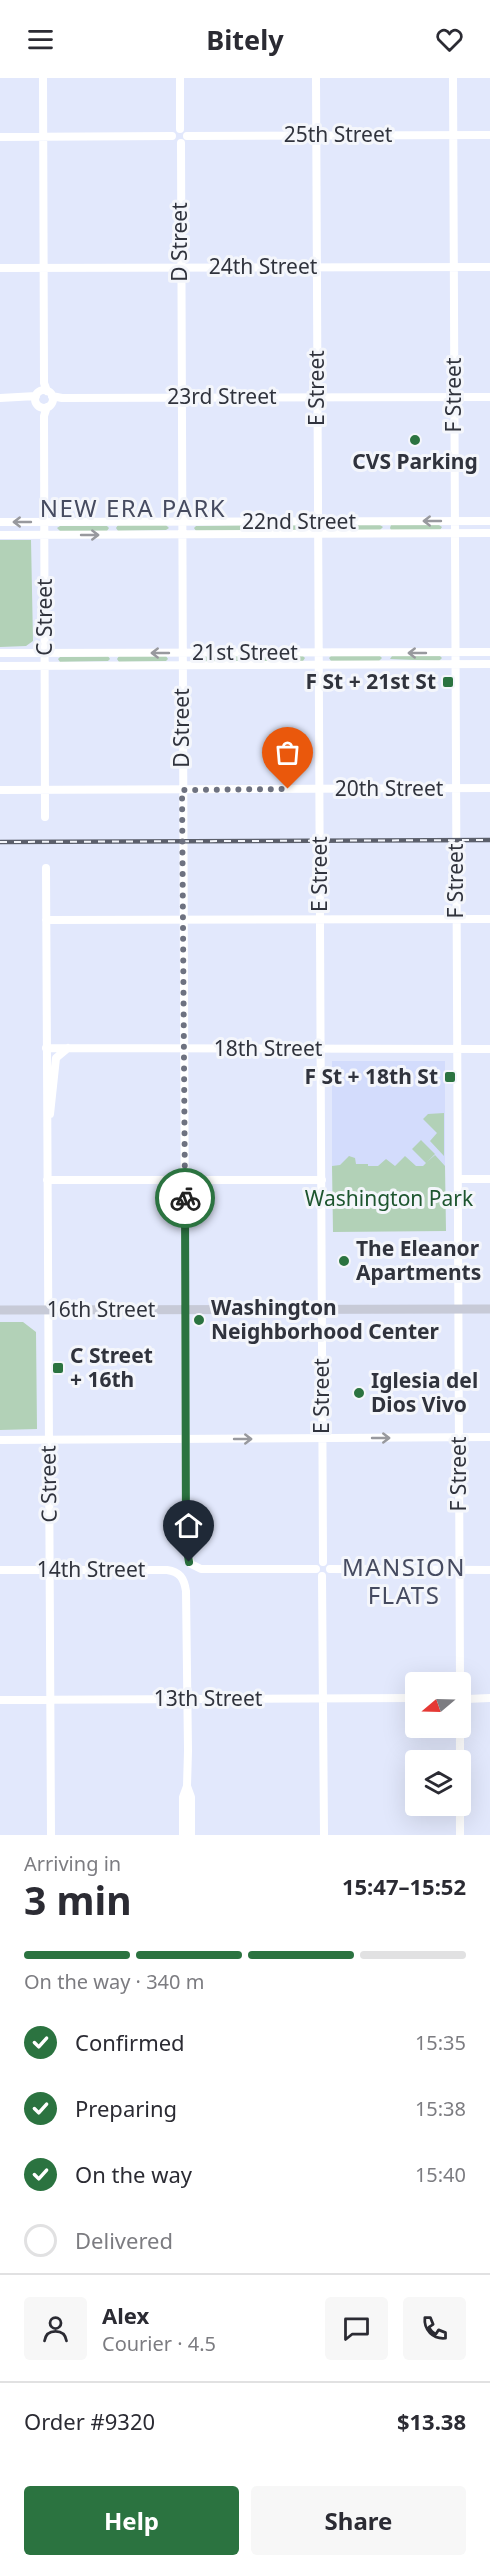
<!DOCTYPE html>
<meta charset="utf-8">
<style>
:root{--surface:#fff;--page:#f7f7f7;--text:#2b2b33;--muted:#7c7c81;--line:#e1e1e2;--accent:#2b7340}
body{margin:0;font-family:"Noto Sans",sans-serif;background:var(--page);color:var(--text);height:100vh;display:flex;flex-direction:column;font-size:22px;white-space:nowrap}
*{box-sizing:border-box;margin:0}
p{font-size:20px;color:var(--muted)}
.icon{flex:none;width:33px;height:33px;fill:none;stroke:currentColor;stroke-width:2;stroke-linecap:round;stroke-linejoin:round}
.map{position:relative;height:1757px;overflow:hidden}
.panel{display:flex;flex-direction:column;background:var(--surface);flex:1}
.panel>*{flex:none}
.needle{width:39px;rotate:251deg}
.controls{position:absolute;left:405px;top:1594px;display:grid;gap:12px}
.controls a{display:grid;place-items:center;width:66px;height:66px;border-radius:6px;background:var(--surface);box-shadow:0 6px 24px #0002;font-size:30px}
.pin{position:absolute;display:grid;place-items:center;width:51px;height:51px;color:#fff;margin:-62px -26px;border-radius:50% 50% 50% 0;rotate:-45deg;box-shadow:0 0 6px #0007}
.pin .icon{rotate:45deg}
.courier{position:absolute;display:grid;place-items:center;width:60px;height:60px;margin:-30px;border:4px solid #2b7340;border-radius:50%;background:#fff;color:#222;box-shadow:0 2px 8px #0007}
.head em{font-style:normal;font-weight:700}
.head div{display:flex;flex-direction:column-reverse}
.head{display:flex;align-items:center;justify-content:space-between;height:102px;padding:0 24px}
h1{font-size:39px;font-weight:700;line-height:45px}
.bar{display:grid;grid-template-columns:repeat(4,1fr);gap:9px 6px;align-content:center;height:72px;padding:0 24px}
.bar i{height:8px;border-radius:4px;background:var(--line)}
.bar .current{background:var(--accent)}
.bar p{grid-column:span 4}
.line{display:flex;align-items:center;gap:15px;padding:0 24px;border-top:2px solid var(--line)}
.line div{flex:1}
.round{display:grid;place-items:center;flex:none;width:63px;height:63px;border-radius:6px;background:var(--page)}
ol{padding:0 24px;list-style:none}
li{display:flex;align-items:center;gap:18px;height:66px}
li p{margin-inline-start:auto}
li .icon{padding:6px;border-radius:50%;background:var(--accent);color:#fff;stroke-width:4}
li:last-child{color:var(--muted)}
li i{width:33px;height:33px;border:3px solid var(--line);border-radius:50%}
.primary-button{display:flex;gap:12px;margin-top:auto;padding:12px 24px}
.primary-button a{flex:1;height:69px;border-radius:6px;background:var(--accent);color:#fff;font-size:24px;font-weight:700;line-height:69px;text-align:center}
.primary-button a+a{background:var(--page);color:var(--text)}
header{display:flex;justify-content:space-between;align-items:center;height:78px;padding:0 24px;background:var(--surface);font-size:27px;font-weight:700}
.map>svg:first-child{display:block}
.built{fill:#d3dcfc}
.green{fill:#b2d1b7}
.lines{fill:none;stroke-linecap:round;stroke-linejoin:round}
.minor{stroke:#fff;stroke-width:8}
.major{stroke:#c7cad7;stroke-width:9}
.rail-casing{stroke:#5b5f6b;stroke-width:4.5}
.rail{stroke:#f4f6fb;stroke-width:2;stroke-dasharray:7;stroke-linecap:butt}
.oneway{stroke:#98999e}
.done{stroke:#6e7280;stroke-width:6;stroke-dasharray:0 10.8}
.route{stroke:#2b7340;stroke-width:8}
.poi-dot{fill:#2b7340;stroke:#f4f6fb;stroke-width:2}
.labels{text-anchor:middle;stroke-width:6;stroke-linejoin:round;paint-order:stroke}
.street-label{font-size:21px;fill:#30333d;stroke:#f4f6fb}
.poi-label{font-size:21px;font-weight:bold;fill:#30333d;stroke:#f4f6fb;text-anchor:start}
.park-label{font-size:21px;fill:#1d552e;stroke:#f4f6fb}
.quarter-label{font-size:24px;letter-spacing:1.5px;fill:#464b60;stroke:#f4f6fb}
</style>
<header><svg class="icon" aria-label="menu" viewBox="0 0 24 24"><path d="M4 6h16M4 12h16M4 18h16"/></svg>Bitely<svg class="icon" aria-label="heart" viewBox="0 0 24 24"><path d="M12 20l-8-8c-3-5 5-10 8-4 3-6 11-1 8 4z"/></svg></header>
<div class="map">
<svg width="490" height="1757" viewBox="0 0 490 1757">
<rect width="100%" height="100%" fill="#e2e8fc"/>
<!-- built -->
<path class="built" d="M332,983H445V1088H332Z"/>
<!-- green -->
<path class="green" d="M118,447H166L169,450L166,452L118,453L116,450Z
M244,447L246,450L245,453H196L194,450L196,448Z
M255,447H302L305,449L303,452L254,453L252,450Z
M332,447H380L383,449L380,452H332L330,449Z
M391,447H439L442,449L440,452H391L390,450Z
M60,448H107L109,450L107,453H60L57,450Z
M0,462H31L33,563L26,568L0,569Z
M379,577L382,580L379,583H331L329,580L331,578Z
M439,577L442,580L439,583L390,581L392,578Z
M108,578L110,581L108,583L60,584L58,581L60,579Z
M119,578H166L168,581L166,583L119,584L117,581Z
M197,578H244L246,581L244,583L197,584L194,581Z
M256,578H303L305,580L303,583H256L253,580Z
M444,1035V1078L430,1063L437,1055L423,1041L428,1036Z
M421,1062L435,1076L427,1084L435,1077L445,1088L446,1153L333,1154L332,1088L340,1087L349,1078L355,1080L356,1086H368V1088H378L386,1081L395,1088L405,1078L416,1088H423L426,1085L412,1071Z
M0,1244H23L36,1254L37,1351L0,1352Z"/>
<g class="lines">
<!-- minor -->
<path class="minor" d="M43,0L44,305L47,313
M180,0V51
M316,0L323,1484
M453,0L460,1605
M187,58L490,57
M0,59L172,58
M181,65L186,1471L191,1486L201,1491H316
M0,190L490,189
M35 321a9 9 0 1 1 18 0a9 9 0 1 1-18 0Z
M52,318L62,320L490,319
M0,320L36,318
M0,444L490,443
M0,457L490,455
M0,575L490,574
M0,588L490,586
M0,712L490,710
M45,739L44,338L47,329
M46,790L51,1757
M46,842L490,841
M46,970L490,971
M50,1036L56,980L68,970
M458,1101H490
M47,1102H322
M0,1362L490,1359
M330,1491L490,1492
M0,1492H167C180,1494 184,1500 186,1513L188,1673L187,1708L183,1719V1757
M322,1498L324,1757
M466,1621L490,1620
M0,1622L416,1620
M460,1627L466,1621L461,1615
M460,1683V1650
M187,1708L191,1719V1757
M460,1757V1728"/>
<!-- major -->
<path class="major" d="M0,1232L490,1231"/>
<defs>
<path id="rail" d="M0,764L490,762"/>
</defs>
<!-- rail casing -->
<use href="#rail" class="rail-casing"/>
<!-- rail -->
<use href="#rail" class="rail"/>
</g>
<!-- one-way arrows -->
<defs><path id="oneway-shaft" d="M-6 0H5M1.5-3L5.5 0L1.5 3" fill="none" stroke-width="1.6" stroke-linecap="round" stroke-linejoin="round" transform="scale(1.5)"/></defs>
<g class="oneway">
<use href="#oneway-shaft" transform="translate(432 443) rotate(180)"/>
<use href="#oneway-shaft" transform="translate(22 444) rotate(-180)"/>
<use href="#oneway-shaft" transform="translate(90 457)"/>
<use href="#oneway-shaft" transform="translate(160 575) rotate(180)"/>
<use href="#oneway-shaft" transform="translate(417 575) rotate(180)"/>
<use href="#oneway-shaft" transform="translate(381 1360)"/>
<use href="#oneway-shaft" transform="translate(243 1361)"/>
</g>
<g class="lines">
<!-- done -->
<path class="done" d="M185,1120L182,712L288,711"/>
<!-- route -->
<path class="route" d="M185,1120L186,1466L189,1484"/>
</g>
<!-- markers -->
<g class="poi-dot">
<circle cx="415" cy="362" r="6"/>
<rect x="442" y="598" width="12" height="12" rx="3"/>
<rect x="444" y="993" width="12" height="12" rx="3"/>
<circle cx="344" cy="1183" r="6"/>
<circle cx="199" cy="1242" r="6"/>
<rect x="52" y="1284" width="12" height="12" rx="3"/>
<circle cx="359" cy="1315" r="6"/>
</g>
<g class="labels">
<!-- street labels -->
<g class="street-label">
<text x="338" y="64">25th Street</text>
<text transform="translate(180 164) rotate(-90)" y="7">D Street</text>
<text x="263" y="196">24th Street</text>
<text transform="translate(317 310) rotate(-90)" y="7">E Street</text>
<text transform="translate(454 317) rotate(-90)" y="7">F Street</text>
<text x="222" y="326">23rd Street</text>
<text x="299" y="451">22nd Street</text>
<text transform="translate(45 539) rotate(-90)" y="7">C Street</text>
<text x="245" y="582">21st Street</text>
<text transform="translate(182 650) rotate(-90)" y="7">D Street</text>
<text x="389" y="718">20th Street</text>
<text transform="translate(320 796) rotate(-90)" y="7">E Street</text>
<text transform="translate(456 803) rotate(-90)" y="7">F Street</text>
<text x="268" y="978">18th Street</text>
<text x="101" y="1239">16th Street</text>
<text transform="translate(322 1318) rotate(-90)" y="7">E Street</text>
<text transform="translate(459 1396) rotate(-90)" y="7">F Street</text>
<text transform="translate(49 1406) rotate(-91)" y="7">C Street</text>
<text x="91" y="1499">14th Street</text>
<text x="208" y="1628">13th Street</text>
</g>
<!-- poi labels -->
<g class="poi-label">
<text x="415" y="391" text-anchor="middle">CVS Parking</text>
<text x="436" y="611" text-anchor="end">F St + 21st St</text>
<text x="438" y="1006" text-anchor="end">F St + 18th St</text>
<text x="356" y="1178">The Eleanor<tspan x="356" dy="24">Apartments</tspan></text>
<text x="211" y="1237">Washington<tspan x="211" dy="24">Neighborhood Center</tspan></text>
<text x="70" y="1285">C Street<tspan x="70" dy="24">+ 16th</tspan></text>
<text x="371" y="1310">Iglesia del<tspan x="371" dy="24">Dios Vivo</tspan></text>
</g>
<!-- park labels -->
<g class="park-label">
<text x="389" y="1128">Washington Park</text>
</g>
<!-- quarter labels -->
<g class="quarter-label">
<text x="133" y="439">NEW ERA PARK</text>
<text x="404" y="1498">MANSION<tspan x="404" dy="28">FLATS</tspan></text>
</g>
</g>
</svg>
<div class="controls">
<a><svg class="needle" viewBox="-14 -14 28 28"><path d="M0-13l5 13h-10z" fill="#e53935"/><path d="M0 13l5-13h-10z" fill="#7c7c81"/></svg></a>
<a><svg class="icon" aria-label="layers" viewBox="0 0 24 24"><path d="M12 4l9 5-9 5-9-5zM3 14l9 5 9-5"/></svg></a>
</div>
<div class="pin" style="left:288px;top:711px;background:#ea580c"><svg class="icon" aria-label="bag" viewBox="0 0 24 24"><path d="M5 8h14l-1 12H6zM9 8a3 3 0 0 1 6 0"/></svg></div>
<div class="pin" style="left:189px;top:1484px;background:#1f2937"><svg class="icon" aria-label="home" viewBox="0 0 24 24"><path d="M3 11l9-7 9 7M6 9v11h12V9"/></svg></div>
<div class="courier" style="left:185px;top:1120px"><svg class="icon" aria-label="bike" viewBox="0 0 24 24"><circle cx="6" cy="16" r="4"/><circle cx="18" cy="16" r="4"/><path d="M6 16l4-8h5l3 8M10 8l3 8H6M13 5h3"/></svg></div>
</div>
<section class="panel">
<div class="head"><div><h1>3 min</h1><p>Arriving in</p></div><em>15:47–15:52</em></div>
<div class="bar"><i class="current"></i><i class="current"></i><i class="current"></i><i></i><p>On the way · 340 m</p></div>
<ol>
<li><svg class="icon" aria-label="check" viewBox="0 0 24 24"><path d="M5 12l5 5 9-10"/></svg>Confirmed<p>15:35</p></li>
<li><svg class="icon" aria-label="check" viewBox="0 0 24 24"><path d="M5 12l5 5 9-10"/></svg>Preparing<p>15:38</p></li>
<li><svg class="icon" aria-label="check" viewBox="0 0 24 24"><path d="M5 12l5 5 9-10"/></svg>On the way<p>15:40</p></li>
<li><i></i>Delivered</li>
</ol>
<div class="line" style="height:108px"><a class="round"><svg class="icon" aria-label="person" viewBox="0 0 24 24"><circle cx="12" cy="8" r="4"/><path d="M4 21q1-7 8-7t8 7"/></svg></a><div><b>Alex</b><p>Courier · 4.5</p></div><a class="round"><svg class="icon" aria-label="chat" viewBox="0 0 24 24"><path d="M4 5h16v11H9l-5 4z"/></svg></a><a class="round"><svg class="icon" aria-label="phone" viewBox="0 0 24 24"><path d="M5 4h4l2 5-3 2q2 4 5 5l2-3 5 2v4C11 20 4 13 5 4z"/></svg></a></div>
<div class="line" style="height:78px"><div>Order #9320</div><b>$13.38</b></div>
<div class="primary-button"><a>Help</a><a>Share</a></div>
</section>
